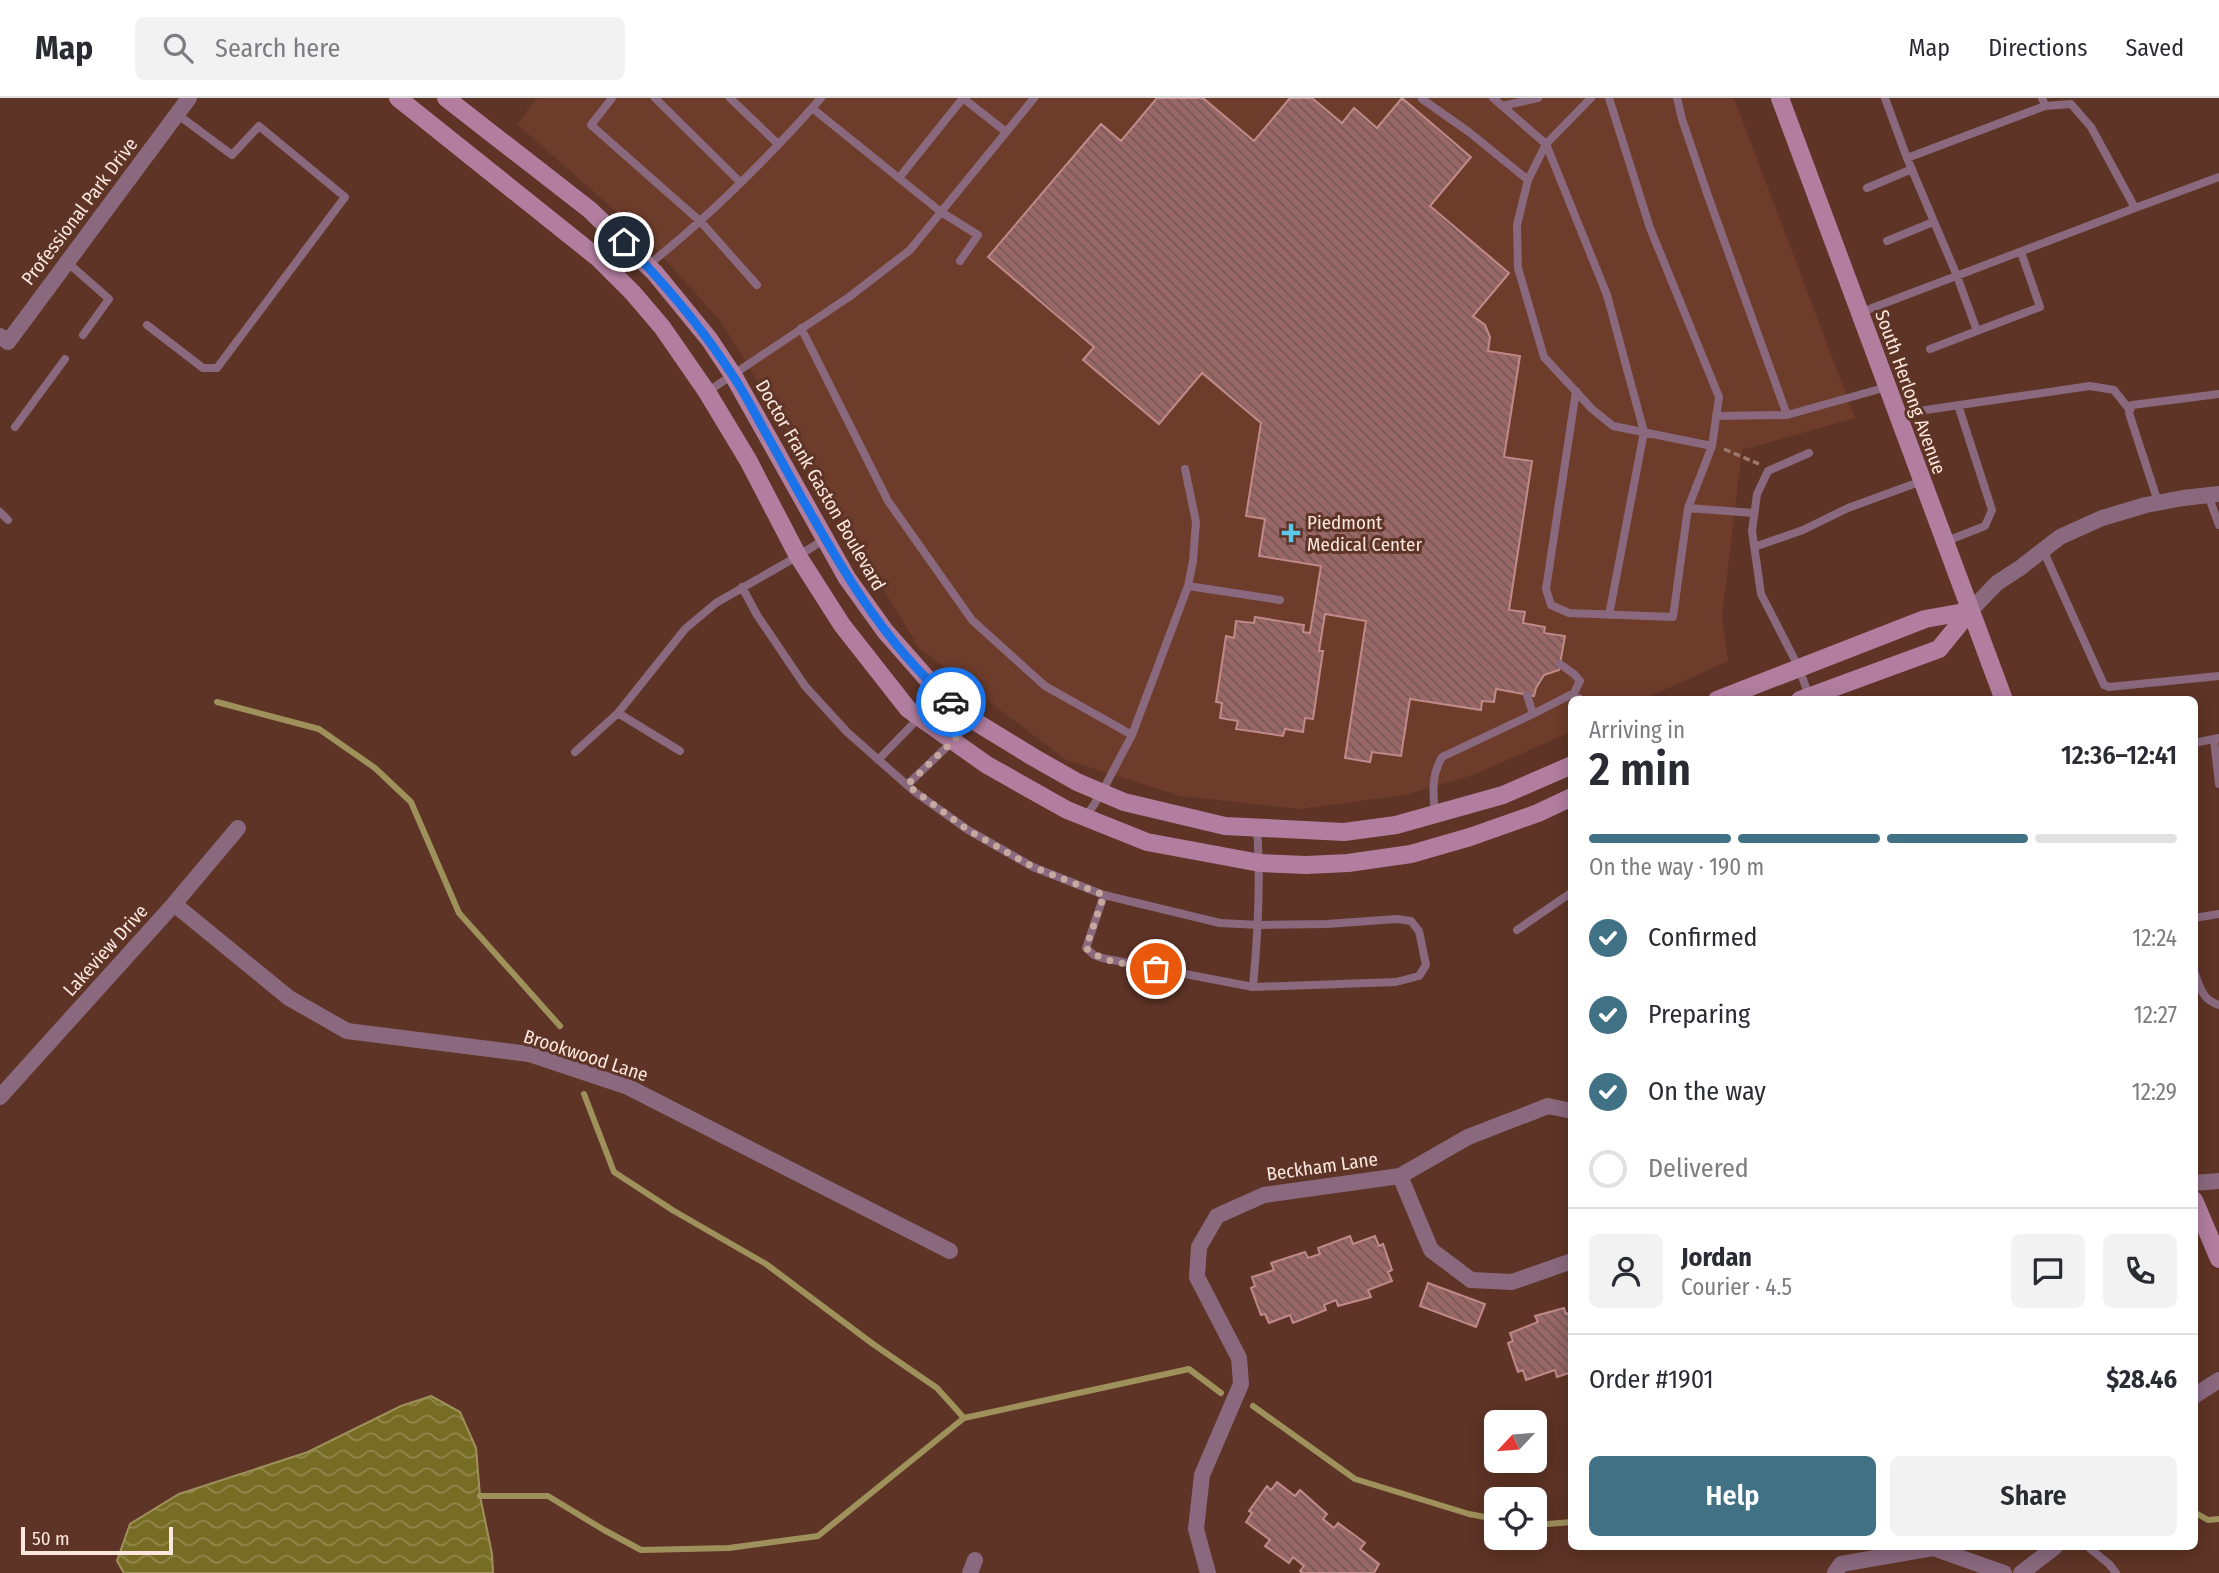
<!DOCTYPE html>
<meta charset="utf-8">
<style>
:root{--surface:#fff;--page:#f2f2f3;--text:#2b2b33;--muted:#7c7c81;--line:#e1e1e2;--accent:#417184}
body{margin:0;font-family:"Fira Sans Condensed",sans-serif;background:var(--page);color:var(--text);height:100vh;display:flex;flex-direction:column;font-size:26px;white-space:nowrap}
*{box-sizing:border-box;margin:0}
p{font-size:23px;color:var(--muted)}
.icon{flex:none;width:38px;height:38px;fill:none;stroke:currentColor;stroke-width:2;stroke-linecap:round;stroke-linejoin:round}
.map{position:relative;flex:1;overflow:hidden}
.drawer{position:absolute;left:1568px;top:598px;width:630px;height:854px;display:flex;flex-direction:column;background:var(--surface);border-radius:10px;box-shadow:0 4px 18px #0003}
.drawer>*{flex:none}
.needle{width:46px;rotate:244deg}
.controls{position:absolute;left:1484px;top:1312px;display:grid;gap:14px}
.controls a{display:grid;place-items:center;width:63px;height:63px;border-radius:10px;background:var(--surface);box-shadow:0 4px 18px #0003;font-size:35px}
.scale{position:absolute;left:21px;bottom:18px;width:152px;box-sizing:border-box;padding-left:7px;border:4px solid #fce7df;border-top:0;font-size:19px;line-height:24px;white-space:nowrap;color:#fce7df;-webkit-text-stroke:5px #5e3426;paint-order:stroke}
.pin{position:absolute;display:grid;place-items:center;width:60px;height:60px;color:#fff;margin:-30px;border:4px solid #fff;border-radius:50%;box-shadow:0 2px 7px #0007}
.courier{position:absolute;display:grid;place-items:center;width:70px;height:70px;margin:-35px;border:5px solid #1a73e8;border-radius:50%;background:#fff;color:#222;box-shadow:0 2px 9px #0007}
.head em{font-style:normal;font-weight:600}
.head div{display:flex;flex-direction:column-reverse}
.head{display:flex;align-items:center;justify-content:space-between;height:119px;padding:0 21px}
h1{font-size:46px;font-weight:600;line-height:52px}
.bar{display:grid;grid-template-columns:repeat(4,1fr);gap:10px 7px;align-content:center;height:84px;padding:0 21px}
.bar i{height:9px;border-radius:5px;background:var(--line)}
.bar .selected{background:var(--accent)}
.bar p{grid-column:span 4}
.line{display:flex;align-items:center;gap:18px;padding:0 21px;border-top:2px solid var(--line)}
.line div{flex:1}
.round{display:grid;place-items:center;flex:none;width:74px;height:74px;border-radius:10px;background:var(--page)}
ol{padding:0 21px;list-style:none}
li{display:flex;align-items:center;gap:21px;height:77px}
li p{margin-inline-start:auto}
li .icon{padding:7px;border-radius:50%;background:var(--accent);color:#fff;stroke-width:4}
li:last-child{color:var(--muted)}
li i{width:38px;height:38px;border:4px solid var(--line);border-radius:50%}
.button{display:flex;gap:14px;margin-top:auto;padding:14px 21px}
.button a{flex:1;height:80px;border-radius:10px;background:var(--accent);color:#fff;font-size:28px;font-weight:600;line-height:80px;text-align:center}
.button a+a{background:var(--page);color:var(--text)}
header{display:flex;align-items:center;gap:42px;box-sizing:border-box;height:98px;padding:0 35px;background:var(--surface);border-bottom:2px solid var(--line)}
header strong{font-size:33px}
nav{display:flex;gap:38px;margin-inline-start:auto;font-size:24px}
.search{width:490px;height:63px;background:var(--page);display:flex;align-items:center;gap:18px;box-sizing:border-box;padding:0 24px;border-radius:10px;color:var(--muted);font-size:26px}
.map>svg:first-child{display:block}
.built{fill:#6d3c2b}
.water{fill:url(#water-waves);stroke:#9f915b;stroke-width:2}
.lines{fill:none;stroke-linecap:round;stroke-linejoin:round}
.stream{stroke:#9f915b;stroke-width:6}
.building{fill:url(#building-back-hatch);stroke:#bf8a89;stroke-width:2}
.path{stroke:#9b796d;stroke-width:3.5;stroke-dasharray:7 3.5;stroke-linecap:butt}
.lane{stroke:#8a697e;stroke-width:8}
.street{stroke:#8a697e;stroke-width:16}
.secondary{stroke:#b27ea0;stroke-width:18}
.done{stroke:#c5a89e;stroke-width:7;stroke-dasharray:0 12.6}
.route{stroke:#1a73e8;stroke-width:9}
.poi-dot{fill:#5cc7e7;stroke:#5e3426;stroke-width:2.5}
.labels{text-anchor:middle;stroke-width:6;stroke-linejoin:round;paint-order:stroke}
.street-label{font-size:19px;fill:#fce7df;stroke:#5e3426}
.poi-label{font-size:19px;fill:#fce7df;stroke:#5e3426;text-anchor:start}
</style>
<header>
<strong>Map</strong>
<div class="search"><svg class="icon" aria-label="search" viewBox="0 0 24 24"><circle cx="10" cy="10" r="6"/><path d="M15 15l6 6"/></svg>Search here</div>
<nav><a>Map</a><a>Directions</a><a>Saved</a></nav>
</header>
<div class="map">
<svg width="2219" height="1475" viewBox="0 0 2219 1475">
<defs>
<pattern id="water-waves" width="16" height="10" patternUnits="userSpaceOnUse" patternTransform="scale(1.75)"><rect width="16" height="10" fill="#776c23"/><path d="M0 5q4-4 8 0t8 0" fill="none" stroke="#92884d"/></pattern>
<pattern id="building-back-hatch" width="6" height="6" patternUnits="userSpaceOnUse" patternTransform="scale(1.75)"><rect width="6" height="6" fill="#986766"/><path d="M-1 5l2 2M0 0l6 6M5-1l2 2" fill="none" stroke="#765856"/></pattern>
</defs>
<rect width="100%" height="100%" fill="#5e3426"/>
<!-- built -->
<path class="built" d="M537,0H1734L1855,320L1742,352L1722,519L1728,563L1642,602H1572L1571,634L1473,677L1405,697L1300,711L1181,698L1066,662L919,550L722,225L647,141L517,26Z"/>
<!-- water -->
<path class="water" d="M431,1298L460,1314L476,1350L480,1398L492,1456L493,1475H124L117,1463L130,1426L179,1396L308,1354L401,1308Z"/>
<g class="lines">
<!-- stream -->
<path class="stream" d="M217,604L319,631L375,670L411,704L459,815L560,928
M584,996L614,1074L674,1113L766,1166L873,1246L937,1290L964,1320L1189,1271L1221,1295
M1253,1308L1355,1381L1469,1416L1496,1421
M480,1398H548L604,1432L641,1452L729,1450L818,1438L964,1320
M2194,1414L2208,1422L2219,1421
M1535,1427L1572,1424"/>
</g>
<!-- building -->
<path class="building" d="M1157,0H1203L1254,43L1290,0H1312L1342,25L1354,10L1377,30L1402,0L1471,59L1430,108L1509,175L1473,218L1485,227L1490,239L1488,253L1520,258L1504,359L1532,363L1509,512L1525,514L1523,525L1545,529L1544,535L1565,538L1559,572L1544,577L1536,590L1534,598L1496,591L1494,604L1482,603L1481,612L1410,601L1401,658L1372,654L1370,664L1345,660L1366,523L1325,516L1319,553H1323L1313,621L1305,620L1303,634L1285,631L1283,638L1236,631L1238,623L1220,620L1222,605L1216,604L1226,538L1234,540L1236,523L1254,525L1255,519L1304,527L1303,534L1310,535L1321,468L1259,458L1265,421L1246,418L1261,325L1202,275L1159,326L1083,262L1094,249L988,159L1101,26L1121,43Z
M1350,1138L1353,1146L1375,1138L1379,1148L1383,1146L1392,1172L1388,1174L1392,1183L1368,1192L1371,1199L1338,1208L1336,1202L1324,1207L1326,1212L1293,1225L1290,1217L1269,1225L1265,1216L1261,1217L1251,1190L1255,1188L1252,1179L1274,1172L1271,1165L1305,1154L1308,1160L1320,1156L1318,1150Z
M1428,1185L1485,1206L1476,1229L1420,1208Z
M1564,1210L1566,1216L1572,1214V1274L1557,1279L1555,1272L1526,1282L1523,1272L1518,1274L1508,1245L1513,1243L1510,1235L1538,1224L1535,1218Z
M1277,1384L1295,1398L1300,1392L1327,1416L1323,1421L1334,1430L1338,1425L1365,1445L1360,1451L1379,1466L1374,1475H1303L1300,1473L1304,1468L1293,1459L1289,1465L1265,1448L1270,1442L1246,1424L1252,1415L1249,1413L1267,1388L1271,1392Z"/>
<g class="lines">
<!-- path -->
<path class="path" d="M1724,351L1759,366"/>
<!-- lane -->
<path class="lane" d="M612,0L591,27L701,124L757,187
M655,0L740,84
M730,0L778,46
M963,0L1006,34
M1423,0L1422,1L1469,34L1528,82
M1493,0L1546,46L1591,0
M1609,0L1650,130L1719,299L1712,348L1688,410L1754,415
M1677,0L1682,21L1708,98L1787,317L1887,289
M1885,0L1907,60L2045,8
M1502,8L1538,0
M812,10L941,114L978,137L960,163
M1546,46L1607,197L1644,334L1609,517
M1546,46L1528,82L1517,127L1518,170L1544,259L1592,311L1613,328L1712,348
M1907,60L1957,178L1977,233L1930,251
M899,80L963,0
M1867,90L1912,71
M2135,110L2219,79
M1887,143L1933,124
M67,164L109,201L83,237
M647,168C710,118 768,60 821,0
M1859,215L2135,110L2091,29L2071,6L2045,8L2042,0
M147,227L203,270H217L345,99L259,28L232,57L177,16
M801,230L888,403L972,522L1045,588L1132,637
M1977,233L2040,209L2021,154
M1576,293L1546,491L1551,507L1569,515L1673,519L1688,410
M707,294L849,199L910,152L1034,0
M1898,316L2090,288L2114,292L2129,311
M1716,318L1787,317
M15,329L65,261
M1809,355L1768,373L1757,396L1752,433L1761,496L1799,570L1809,598
M2208,397L2219,427
M2158,404L2129,315L2132,307L2219,296
M0,414L8,422
M1944,444L1985,428L1992,412L1958,307
M1754,449L1803,432L1848,410L1922,383
M2043,452L2104,587L2109,589L2219,578
M1188,488L1280,502
M742,489L757,517L805,588L847,634L915,694L968,732L1033,769L1104,797L1220,825L1259,827L1327,826L1397,821L1411,823L1419,833L1426,867L1419,878L1396,884L1253,889L1102,860L1094,857L1086,850L1104,797
M1527,597L1533,616L1574,595L1580,583L1574,576L1560,566
M1579,602V600
M618,615L680,653
M2214,642L2219,686
M2194,645L2219,640
M575,654L618,615L685,531L716,505L798,458L825,441
M878,662L942,596
M907,687L953,643L971,622
M1435,717C1433,695 1431,678 1442,659L1533,616
M1086,719L1102,694L1132,637L1188,488L1193,463L1196,424L1185,371
M2194,820L2219,816
M1517,832L1572,794
M2194,873C2200,889 2202,902 2219,907
M1253,889C1258,836 1261,784 1257,731
M2088,1449L2109,1466L2116,1475"/>
<!-- street -->
<path class="street" d="M0,238L8,244L189,0
M1970,513L1997,485L2020,470L2060,439L2102,420L2146,407L2183,400L2219,396
M174,806L289,900L347,933L529,956L628,989L950,1153
M0,999L174,806L238,730
M1400,1078L1431,1152L1471,1182L1512,1184L1572,1163
M2194,1085L2219,1083
M2194,1298L2219,1282
M970,1475L975,1462
M1208,1475L1196,1431L1202,1377L1241,1286L1239,1260L1197,1179L1199,1149L1217,1118L1264,1097L1400,1078L1468,1039L1548,1008L1572,1013
M1835,1475L1841,1466L1933,1450L2004,1475
M2021,1475L2055,1449"/>
<!-- secondary -->
<path class="secondary" d="M398,0L598,160L633,195L662,229L707,294L748,362L798,458L842,527L908,611L987,667L1067,712L1147,744L1260,765L1306,767L1348,765L1411,756L1470,739L1538,715L1572,699
M446,0L590,112L655,175L709,241L733,277L847,480L885,533L936,591L971,621L1033,659L1077,684L1124,704L1225,728L1344,734L1396,727L1503,697L1572,667
M1780,0L2004,602
M1717,602L1925,521L1970,513
M1800,602L1939,551L1970,513
M2194,1102L2219,1161"/>
</g>
<g class="lines">
<!-- done -->
<path class="done" d="M951,604L971,621L953,643L907,687L968,732L1033,769L1104,797L1086,850C1103,866 1134,866 1156,871"/>
<!-- route -->
<path class="route" d="M624,144C663,184 700,227 731,275C745,295 756,318 768,339C821,433 869,532 951,604"/>
</g>
<!-- markers -->
<path class="poi-dot" d="M1287.5 424.5h7v7h7v7h-7v7h-7v-7h-7v-7h7z"/>
<g class="labels">
<!-- street labels -->
<g class="street-label">
<text transform="translate(79 113) rotate(-53)" y="7">Professional Park Drive</text>
<text transform="translate(1911 294) rotate(70)" y="7">South Herlong Avenue</text>
<text transform="translate(821 387) rotate(60)" y="7">Doctor Frank Gaston Boulevard</text>
<text transform="translate(105 852) rotate(-48)" y="7">Lakeview Drive</text>
<text transform="translate(586 957) rotate(18)" y="7">Brookwood Lane</text>
<text transform="translate(1322 1068) rotate(-8)" y="7">Beckham Lane</text>
</g>
<!-- poi labels -->
<g class="poi-label">
<text x="1307" y="431">Piedmont<tspan x="1307" dy="22">Medical Center</tspan></text>
</g>
</g>
</svg>
<div class="controls">
<a><svg class="needle" viewBox="-14 -14 28 28"><path d="M0-13l5 13h-10z" fill="#e53935"/><path d="M0 13l5-13h-10z" fill="#7c7c81"/></svg></a>
<a><svg class="icon" aria-label="locate" viewBox="0 0 24 24"><circle cx="12" cy="12" r="6"/><path d="M12 2v4M12 18v4M2 12h4M18 12h4"/></svg></a>
</div>
<div class="scale">50 m</div>
<div class="pin" style="left:1156px;top:871px;background:#ea580c"><svg class="icon" aria-label="bag" viewBox="0 0 24 24"><path d="M5 8h14l-1 12H6zM9 8a3 3 0 0 1 6 0"/></svg></div>
<div class="pin" style="left:624px;top:144px;background:#1f2937"><svg class="icon" aria-label="home" viewBox="0 0 24 24"><path d="M3 11l9-7 9 7M6 9v11h12V9"/></svg></div>
<div class="courier" style="left:951px;top:604px"><svg class="icon" aria-label="car" viewBox="0 0 24 24"><path d="M5 17H2v-5l4-1 3-4h7l3 4 3 1v5h-3M9 17h6M6 11h13"/><circle cx="7" cy="17" r="2"/><circle cx="17" cy="17" r="2"/></svg></div>
<section class="drawer">
<div class="head"><div><h1>2 min</h1><p>Arriving in</p></div><em>12:36–12:41</em></div>
<div class="bar"><i class="selected"></i><i class="selected"></i><i class="selected"></i><i></i><p>On the way · 190 m</p></div>
<ol>
<li><svg class="icon" aria-label="check" viewBox="0 0 24 24"><path d="M5 12l5 5 9-10"/></svg>Confirmed<p>12:24</p></li>
<li><svg class="icon" aria-label="check" viewBox="0 0 24 24"><path d="M5 12l5 5 9-10"/></svg>Preparing<p>12:27</p></li>
<li><svg class="icon" aria-label="check" viewBox="0 0 24 24"><path d="M5 12l5 5 9-10"/></svg>On the way<p>12:29</p></li>
<li><i></i>Delivered</li>
</ol>
<div class="line" style="height:126px"><a class="round"><svg class="icon" aria-label="person" viewBox="0 0 24 24"><circle cx="12" cy="8" r="4"/><path d="M4 21q1-7 8-7t8 7"/></svg></a><div><b>Jordan</b><p>Courier · 4.5</p></div><a class="round"><svg class="icon" aria-label="chat" viewBox="0 0 24 24"><path d="M4 5h16v11H9l-5 4z"/></svg></a><a class="round"><svg class="icon" aria-label="phone" viewBox="0 0 24 24"><path d="M5 4h4l2 5-3 2q2 4 5 5l2-3 5 2v4C11 20 4 13 5 4z"/></svg></a></div>
<div class="line" style="height:91px"><div>Order #1901</div><b>$28.46</b></div>
<div class="button"><a>Help</a><a>Share</a></div>
</section>
</div>
